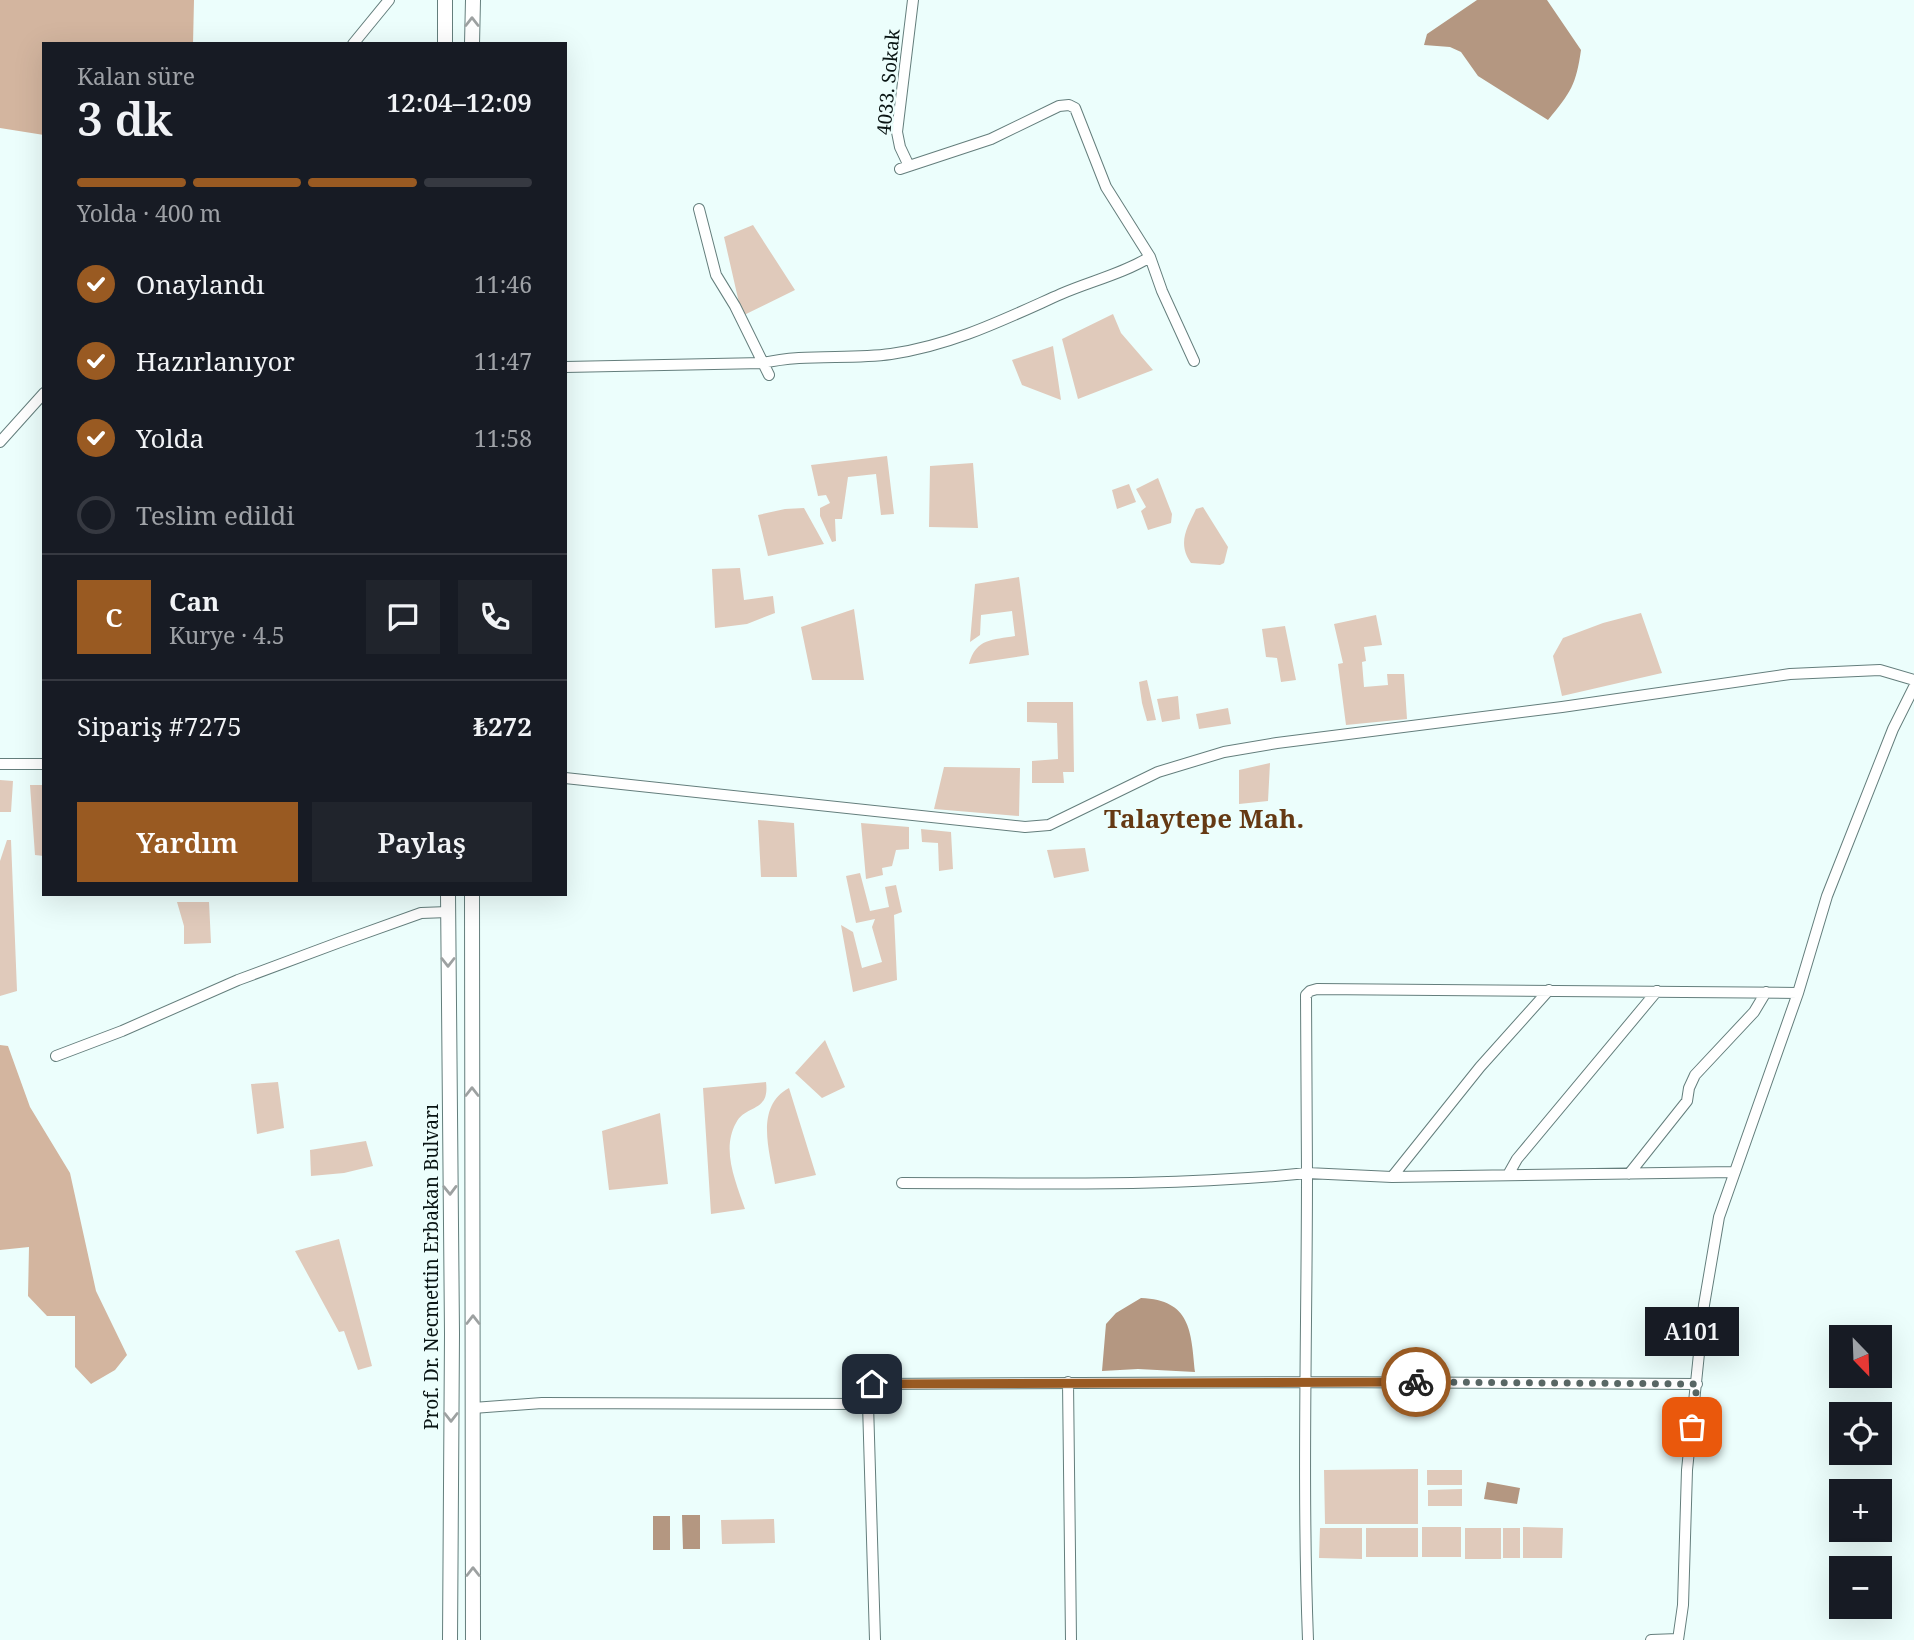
<!DOCTYPE html>
<html lang="tr">
<meta charset="utf-8">
<style>
:root{--surface:#171b24;--page:#20242c;--text:#f1f3f6;--muted:#9ea1a6;--line:#363941;--accent:#995a22}
body{margin:0;font-family:"Noto Serif",serif;background:var(--page);color:var(--text);height:100vh;display:flex;flex-direction:column;font-size:26px;white-space:nowrap}
*{box-sizing:border-box;margin:0}
p{font-size:23px;color:var(--muted)}
.icon{flex:none;width:38px;height:38px;fill:none;stroke:currentColor;stroke-width:2;stroke-linecap:round;stroke-linejoin:round}
.map{position:relative;flex:1;overflow:hidden}
.side{position:absolute;left:42px;top:42px;width:525px;height:854px;display:flex;flex-direction:column;background:var(--surface);border-radius:0px;box-shadow:0 7px 28px #0002}
.side>*{flex:none}
.needle{width:46px;rotate:157deg}
.fabs{position:absolute;left:1829px;top:1325px;display:grid;gap:14px}
.fabs a{display:grid;place-items:center;width:63px;height:63px;border-radius:0px;background:var(--surface);box-shadow:0 7px 28px #0002;font-size:35px}
.pin{position:absolute;display:grid;place-items:center;width:60px;height:60px;color:#fff;margin:-30px;border-radius:14px;box-shadow:0 4px 10px #0006}
.courier{position:absolute;display:grid;place-items:center;width:70px;height:70px;margin:-35px;border:5px solid #995a22;border-radius:50%;background:#fff;color:#222;box-shadow:0 2px 9px #0007}
.bubble{position:absolute;height:49px;border-radius:0px;background:var(--surface);box-shadow:0 7px 28px #0002;font-size:23px;font-weight:600;line-height:49px;text-align:center}
.head em{font-style:normal;font-weight:600}
.head div{display:flex;flex-direction:column-reverse}
.head{display:flex;align-items:center;justify-content:space-between;height:119px;padding:0 35px}
h1{font-size:46px;font-weight:600;line-height:52px}
.bar{display:grid;grid-template-columns:repeat(4,1fr);gap:10px 7px;align-content:center;height:84px;padding:0 35px}
.bar i{height:9px;border-radius:5px;background:var(--line)}
.bar .active{background:var(--accent)}
.bar p{grid-column:span 4}
.line{display:flex;align-items:center;gap:18px;padding:0 35px;border-top:2px solid var(--line)}
.line div{flex:1}
.round{display:grid;place-items:center;flex:none;width:74px;height:74px;border-radius:0px;background:var(--page)}
ol{padding:0 35px;list-style:none}
li{display:flex;align-items:center;gap:21px;height:77px}
li p{margin-inline-start:auto}
li .icon{padding:7px;border-radius:50%;background:var(--accent);color:#fff;stroke-width:4}
li:last-child{color:var(--muted)}
li i{width:38px;height:38px;border:4px solid var(--line);border-radius:50%}
.primary-button{display:flex;gap:14px;margin-top:auto;padding:14px 35px}
.primary-button a{flex:1;height:80px;border-radius:0px;background:var(--accent);color:#fff;font-size:28px;font-weight:600;line-height:80px;text-align:center}
.primary-button a+a{background:var(--page);color:var(--text)}
.map>svg:first-child{display:block}
.green{fill:#e0cabb}
.forest{fill:#d3b59f}
.water{fill:#b49781}
.lines{fill:none;stroke-linecap:round;stroke-linejoin:round}
.minor-casing{stroke:#647e7c;stroke-width:12}
.major-casing{stroke:#647e7c;stroke-width:16}
.minor{stroke:#fff;stroke-width:10}
.major{stroke:#fff;stroke-width:14}
.oneway{stroke:#9da1a1}
.done{stroke:#596765;stroke-width:7;stroke-dasharray:0 12.6}
.route{stroke:#995a22;stroke-width:9}
.labels{text-anchor:middle;stroke-width:5;stroke-linejoin:round;paint-order:stroke}
.street-label{font-size:19px;fill:#0a1514;stroke:#ecfefc}
.district-label{font-size:26px;font-weight:bold;fill:#653913;stroke:#ecfefc}
</style>
<div class="map">
<svg width="1914" height="1640" viewBox="0 0 1914 1640">
<rect width="100%" height="100%" fill="#ecfefc"/>
<!-- green -->
<path class="green" d="M753,225L795,290L742,316L724,237Z
M1113,314L1121,333L1153,370L1078,399L1062,339Z
M1053,346L1061,400L1022,385L1012,360Z
M887,456L894,514L881,515L876,474L848,477L842,519H835L836,541L832,542L820,516V508L830,503L826,495L818,496L811,465Z
M973,463L978,528L929,527L930,466Z
M1158,478L1172,514L1171,523L1148,530L1141,511L1146,507L1136,489Z
M1129,484L1136,502L1117,509L1112,490Z
M1203,507L1228,547L1224,563L1220,565L1191,563C1177,543 1187,528 1196,509Z
M804,508L824,544L768,556L758,515L785,509Z
M740,568L744,600L773,596L775,613L747,624L715,628L712,569Z
M1019,577L1029,655L969,664C976,638 993,640 1015,636L1012,611L981,615L980,635L970,642L975,584Z
M854,609L864,680H812L801,627Z
M1641,613L1662,673L1562,696L1553,656L1563,638L1603,623Z
M1376,615L1382,645L1364,647L1366,661L1362,662L1364,687L1388,685L1387,674H1404L1407,719L1346,725L1338,664L1343,663L1334,624Z
M1285,626L1296,680L1281,682L1277,658L1266,657L1262,629Z
M1147,680L1156,720L1147,721L1142,703L1139,682Z
M1178,696L1180,719L1162,722L1157,699Z
M1027,702H1073L1074,772H1063L1064,783H1032V761L1058,759L1057,723L1027,722Z
M1228,708L1231,724L1199,729L1196,714Z
M1270,763L1268,801L1239,804V770Z
M944,767L1020,768L1019,816L934,809Z
M0,780L13,781L11,812H0Z
M30,785H44V856L35,855Z
M758,820L794,823L797,877H761Z
M861,823L909,827V849L896,850L892,866L882,868L883,875L866,879Z
M921,829L951,832L953,869L939,871L938,843L922,842Z
M7,840H11L17,991L0,996V861Z
M1085,848L1089,871L1054,878L1047,850Z
M860,873L870,911L889,907L885,887L896,885L902,912L894,915L897,980L853,992L841,925L853,932L862,968L882,962L872,927L875,919L856,923L846,876Z
M177,902H209L211,943L184,944V926Z
M825,1040L845,1087L822,1098L795,1073Z
M278,1082L284,1128L257,1134L251,1084Z
M766,1082C770,1113 746,1104 736,1123C721,1150 736,1182 745,1209L711,1214L703,1088Z
M789,1088L816,1175L775,1184C770,1152 754,1107 789,1088Z
M660,1113L668,1184L609,1190L602,1131Z
M366,1141L373,1166L344,1173L311,1176L310,1150Z
M339,1239L372,1366L358,1370L344,1331L339,1332L295,1251Z
M1418,1469V1524H1325L1324,1470Z
M1427,1470H1462V1485H1427Z
M1462,1489V1506H1428V1490Z
M774,1519L775,1543L722,1544L721,1520Z
M1422,1527H1461V1557H1422Z
M1523,1527L1563,1528L1562,1558H1523Z
M1320,1528H1362V1559L1319,1558Z
M1366,1528H1418V1557H1366Z
M1465,1528H1501V1559H1465Z
M1503,1528H1520V1558H1503Z"/>
<!-- forest -->
<path class="forest" d="M0,0H194L193,44H44V135L0,128Z
M0,1045L8,1046L30,1107L70,1173L96,1291L127,1355L115,1370L91,1384L75,1367V1316H47L28,1296L29,1247L0,1250Z"/>
<!-- water -->
<path class="water" d="M1477,0H1547L1581,50C1576,85 1571,92 1548,120L1478,76L1461,52L1450,47L1424,45L1427,34Z
M1141,1298C1191,1300 1191,1331 1195,1372L1138,1369L1102,1371L1106,1324L1116,1313Z
M1487,1482L1520,1488L1517,1504L1484,1499Z
M682,1515H700V1549H683Z
M653,1516H670V1550H653Z"/>
<g class="lines">
<defs>
<path id="minor" d="M353,44L389,0
M909,166L900,147L897,132L913,0
M900,169L991,139L1059,106L1069,105L1075,108L1106,187L1150,257L1162,291L1194,361
M699,209L716,275L735,306L769,375
M565,367L763,363C805,353 848,360 891,354C953,345 1005,319 1061,294C1091,281 1122,274 1150,257
M0,442L44,393
M0,764H44
M565,778L1025,827L1049,825L1158,772L1224,752L1277,743L1562,707L1790,674L1880,670L1914,680
M56,1056L122,1031L238,980L340,942L421,913L448,912
M1734,1172L1392,1177L1307,1173L1306,995L1310,991L1317,989L1798,993
M1629,1174L1687,1101L1689,1088L1695,1075L1754,1012L1766,992
M1508,1175L1517,1159L1657,991
M1392,1177L1480,1067L1549,990
M902,1183C1037,1183 1173,1187 1307,1173C1307,1329 1302,1484 1308,1640
M1068,1382L1071,1640
M872,1384L1307,1382L1697,1384
M473,1408L542,1403L868,1404L875,1640
M1651,1640L1678,1639
M1678,1640L1683,1605L1687,1470L1704,1305L1719,1217L1798,993L1827,896L1893,729L1914,687"/>
<path id="major" d="M445,44V0
M472,44L473,0
M448,894L452,1334L450,1640
M472,894L473,1640"/>
</defs>
<!-- minor casing -->
<use href="#minor" class="minor-casing"/>
<!-- major casing -->
<use href="#major" class="major-casing"/>
<!-- minor -->
<use href="#minor" class="minor"/>
<!-- major -->
<use href="#major" class="major"/>
</g>
<!-- one-way arrows -->
<defs><path id="oneway-chevron" d="M-2-3.5L2.5 0L-2 3.5" fill="none" stroke-width="1.6" stroke-linecap="round" stroke-linejoin="round" transform="scale(1.75)"/></defs>
<g class="oneway">
<use href="#oneway-chevron" transform="translate(472 22) rotate(-90)"/>
<use href="#oneway-chevron" transform="translate(448 962) rotate(90)"/>
<use href="#oneway-chevron" transform="translate(472 1092) rotate(-90)"/>
<use href="#oneway-chevron" transform="translate(450 1190) rotate(89)"/>
<use href="#oneway-chevron" transform="translate(473 1320) rotate(-90)"/>
<use href="#oneway-chevron" transform="translate(451 1417) rotate(90)"/>
<use href="#oneway-chevron" transform="translate(473 1572) rotate(-90)"/>
</g>
<g class="lines">
<!-- done -->
<path class="done" d="M1416,1382L1697,1384L1692,1427"/>
<!-- route -->
<path class="route" d="M872,1384L1416,1382"/>
</g>
<g class="labels">
<!-- street labels -->
<g class="street-label">
<text transform="translate(888 82) rotate(-85)" y="7">4033. Sokak</text>
<text transform="translate(431 1267) rotate(-90)" y="7">Prof. Dr. Necmettin Erbakan Bulvarı</text>
</g>
<!-- district labels -->
<g class="district-label">
<text x="1204" y="828">Talaytepe Mah.</text>
</g>
</g>
</svg>
<div class="fabs">
<a><svg class="needle" viewBox="-14 -14 28 28"><path d="M0-13l5 13h-10z" fill="#e53935"/><path d="M0 13l5-13h-10z" fill="#9ea1a6"/></svg></a>
<a><svg class="icon" aria-label="locate" viewBox="0 0 24 24"><circle cx="12" cy="12" r="6"/><path d="M12 2v4M12 18v4M2 12h4M18 12h4"/></svg></a>
<a>+</a>
<a>−</a>
</div>
<div class="pin" style="left:1692px;top:1427px;background:#ea580c"><svg class="icon" aria-label="bag" viewBox="0 0 24 24"><path d="M5 8h14l-1 12H6zM9 8a3 3 0 0 1 6 0"/></svg></div>
<div class="pin" style="left:872px;top:1384px;background:#1f2937"><svg class="icon" aria-label="home" viewBox="0 0 24 24"><path d="M3 11l9-7 9 7M6 9v11h12V9"/></svg></div>
<div class="courier" style="left:1416px;top:1382px"><svg class="icon" aria-label="bike" viewBox="0 0 24 24"><circle cx="6" cy="16" r="4"/><circle cx="18" cy="16" r="4"/><path d="M6 16l4-8h5l3 8M10 8l3 8H6M13 5h3"/></svg></div>
<div class="bubble" style="left:1645px;top:1307px;width:94px">A101</div>
<section class="side">
<div class="head"><div><h1>3 dk</h1><p>Kalan süre</p></div><em>12:04–12:09</em></div>
<div class="bar"><i class="active"></i><i class="active"></i><i class="active"></i><i></i><p>Yolda · 400 m</p></div>
<ol>
<li><svg class="icon" aria-label="check" viewBox="0 0 24 24"><path d="M5 12l5 5 9-10"/></svg>Onaylandı<p>11:46</p></li>
<li><svg class="icon" aria-label="check" viewBox="0 0 24 24"><path d="M5 12l5 5 9-10"/></svg>Hazırlanıyor<p>11:47</p></li>
<li><svg class="icon" aria-label="check" viewBox="0 0 24 24"><path d="M5 12l5 5 9-10"/></svg>Yolda<p>11:58</p></li>
<li><i></i>Teslim edildi</li>
</ol>
<div class="line" style="height:126px"><b class="round" style="background:var(--accent);color:#fff">C</b><div><b>Can</b><p>Kurye · 4.5</p></div><a class="round"><svg class="icon" aria-label="chat" viewBox="0 0 24 24"><path d="M4 5h16v11H9l-5 4z"/></svg></a><a class="round"><svg class="icon" aria-label="phone" viewBox="0 0 24 24"><path d="M5 4h4l2 5-3 2q2 4 5 5l2-3 5 2v4C11 20 4 13 5 4z"/></svg></a></div>
<div class="line" style="height:91px"><div>Sipariş #7275</div><b>₺272</b></div>
<div class="primary-button"><a>Yardım</a><a>Paylaş</a></div>
</section>
</div>
